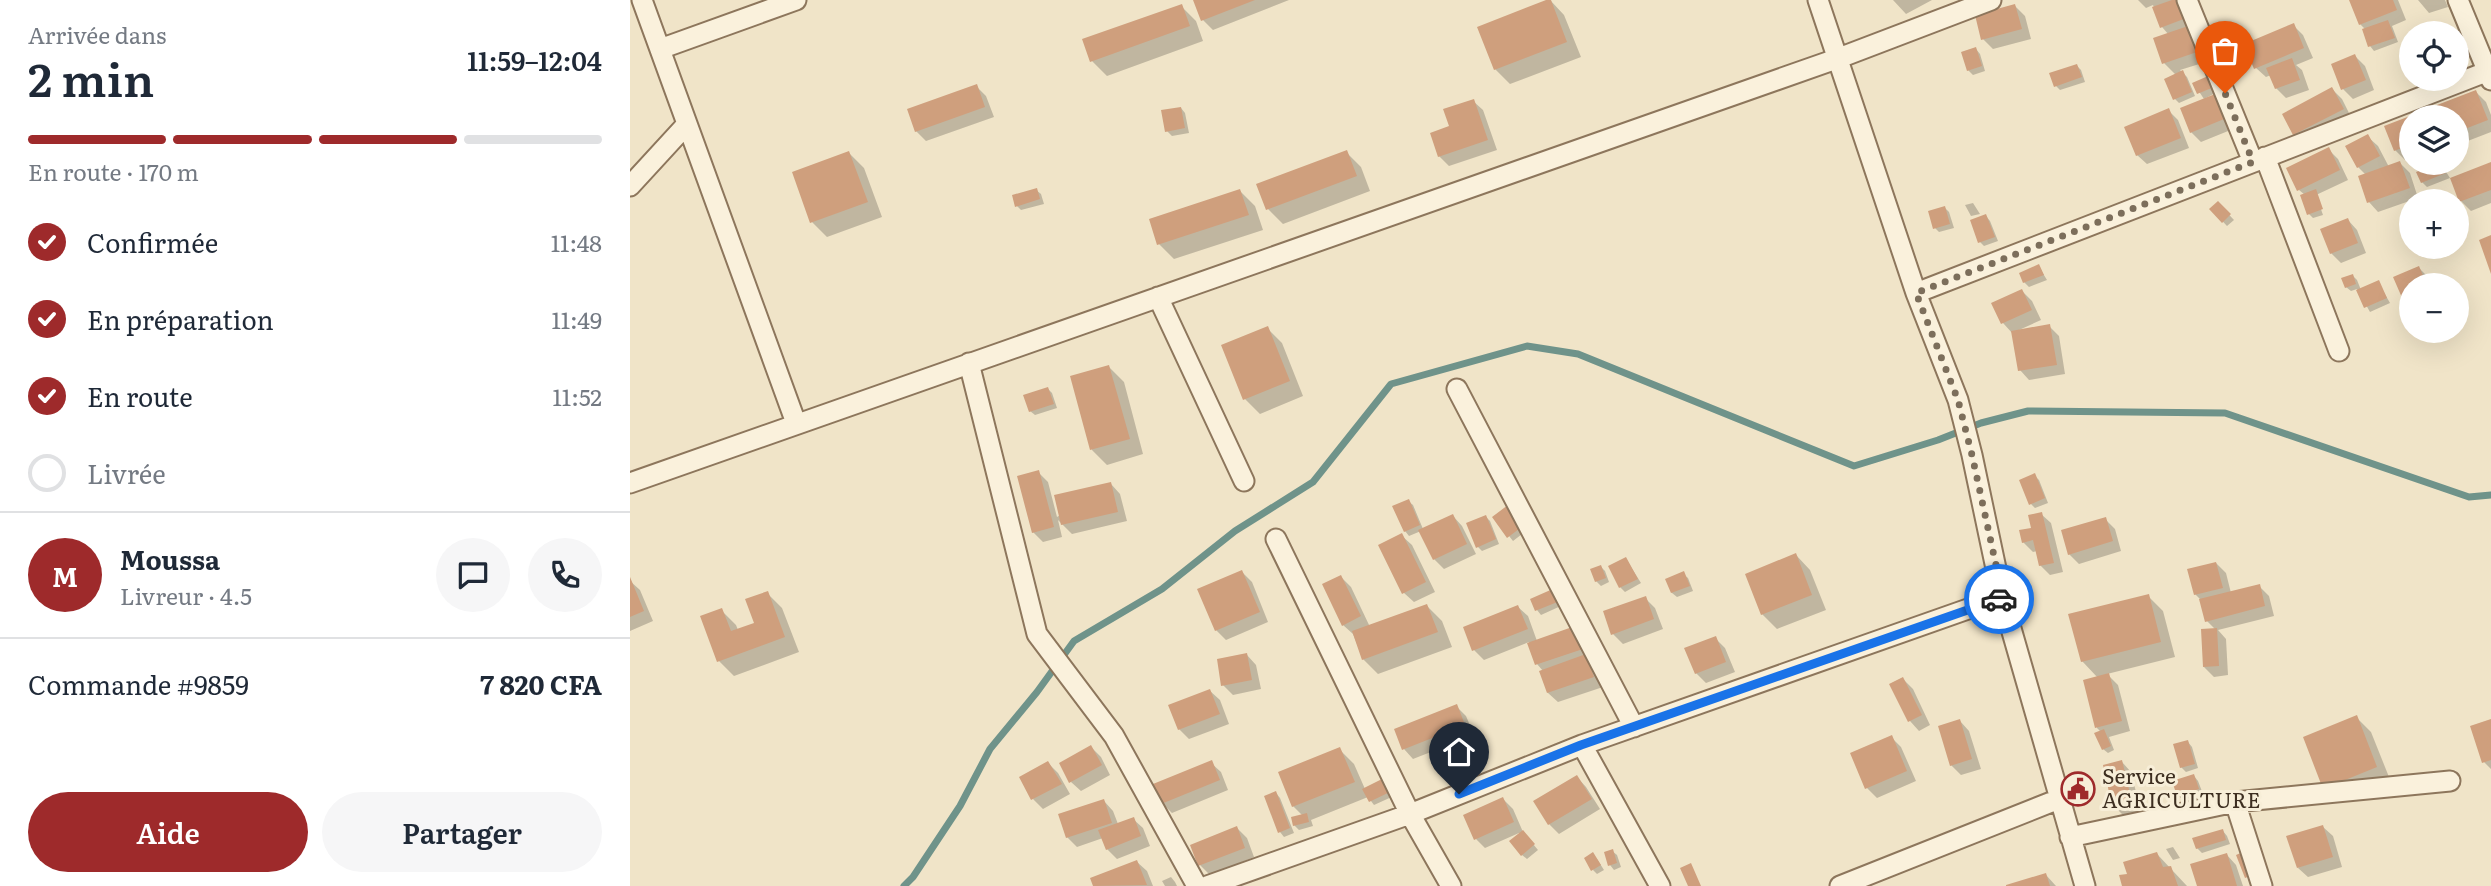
<!DOCTYPE html>
<html lang="fr">
<meta charset="utf-8">
<style>
:root{--surface:#fff;--page:#f6f6f7;--text:#1f2937;--muted:#747a83;--line:#e0e1e3;--accent:#9e2a2b}
body{margin:0;font-family:Literata,serif;background:var(--page);color:var(--text);height:100vh;display:flex;flex-direction:column;font-size:26px;white-space:nowrap}
*{box-sizing:border-box;margin:0}
p{font-size:23px;color:var(--muted)}
.icon{flex:none;width:38px;height:38px;fill:none;stroke:currentColor;stroke-width:2;stroke-linecap:round;stroke-linejoin:round}
.map{position:relative;flex:1;overflow:hidden}
.sheet{display:flex;flex-direction:column;background:var(--surface);width:630px}
.sheet>*{flex:none}
.tools{position:absolute;left:1769px;top:21px;display:grid;gap:14px}
.tools a{display:grid;place-items:center;width:70px;height:70px;border-radius:50%;background:var(--surface);box-shadow:0 7px 28px #0002;font-size:35px}
.pin{position:absolute;display:grid;place-items:center;width:60px;height:60px;color:#fff;margin:-72px -30px;border-radius:50% 50% 50% 0;rotate:-45deg;box-shadow:0 0 7px #0007}
.pin .icon{rotate:45deg}
.courier{position:absolute;display:grid;place-items:center;width:70px;height:70px;margin:-35px;border:5px solid #1a73e8;border-radius:50%;background:#fff;color:#222;box-shadow:0 2px 9px #0007}
.summary em{font-style:normal;font-weight:600}
.summary div{display:flex;flex-direction:column-reverse}
.summary{display:flex;align-items:center;justify-content:space-between;height:119px;padding:0 28px}
h1{font-size:46px;font-weight:600;line-height:52px}
.bar{display:grid;grid-template-columns:repeat(4,1fr);gap:10px 7px;align-content:center;height:84px;padding:0 28px}
.bar i{height:9px;border-radius:5px;background:var(--line)}
.bar .on{background:var(--accent)}
.bar p{grid-column:span 4}
.line{display:flex;align-items:center;gap:18px;padding:0 28px;border-top:2px solid var(--line)}
.line div{flex:1}
.round{display:grid;place-items:center;flex:none;width:74px;height:74px;border-radius:37px;background:var(--page)}
ol{padding:0 28px;list-style:none}
li{display:flex;align-items:center;gap:21px;height:77px}
li p{margin-inline-start:auto}
li .icon{padding:7px;border-radius:50%;background:var(--accent);color:#fff;stroke-width:4}
li:last-child{color:var(--muted)}
li i{width:38px;height:38px;border:4px solid var(--line);border-radius:50%}
.cta{display:flex;gap:14px;margin-top:auto;padding:14px 28px}
.cta a{flex:1;height:80px;border-radius:42px;background:var(--accent);color:#fff;font-size:28px;font-weight:600;line-height:80px;text-align:center}
.cta a+a{background:var(--page);color:var(--text)}
main{display:flex;flex:1;min-height:0}
.map>svg:first-child{display:block}
.shadow{fill:#0003}
.lines{fill:none;stroke-linecap:round;stroke-linejoin:round}
.stream{stroke:#6f938a;stroke-width:7}
.building{fill:#cf9f7d}
.minor-casing{stroke:#8d765c;stroke-width:23}
.minor{stroke:#faf1dc;stroke-width:19}
.done{stroke:#7c6e5b;stroke-width:7;stroke-dasharray:0 12.6}
.route{stroke:#1a73e8;stroke-width:9}
.labels{text-anchor:middle;stroke-width:6;stroke-linejoin:round;paint-order:stroke}
.poi-label{font-size:21px;fill:#3d2e20;stroke:#f7eed8;text-anchor:start}
</style>
<main>
<section class="sheet">
<div class="summary"><div><h1>2 min</h1><p>Arrivée dans</p></div><em>11:59–12:04</em></div>
<div class="bar"><i class="on"></i><i class="on"></i><i class="on"></i><i></i><p>En route · 170 m</p></div>
<ol>
<li><svg class="icon" aria-label="check" viewBox="0 0 24 24"><path d="M5 12l5 5 9-10"/></svg>Confirmée<p>11:48</p></li>
<li><svg class="icon" aria-label="check" viewBox="0 0 24 24"><path d="M5 12l5 5 9-10"/></svg>En préparation<p>11:49</p></li>
<li><svg class="icon" aria-label="check" viewBox="0 0 24 24"><path d="M5 12l5 5 9-10"/></svg>En route<p>11:52</p></li>
<li><i></i>Livrée</li>
</ol>
<div class="line" style="height:126px"><b class="round" style="background:var(--accent);color:#fff">M</b><div><b>Moussa</b><p>Livreur · 4.5</p></div><a class="round"><svg class="icon" aria-label="chat" viewBox="0 0 24 24"><path d="M4 5h16v11H9l-5 4z"/></svg></a><a class="round"><svg class="icon" aria-label="phone" viewBox="0 0 24 24"><path d="M5 4h4l2 5-3 2q2 4 5 5l2-3 5 2v4C11 20 4 13 5 4z"/></svg></a></div>
<div class="line" style="height:91px"><div>Commande #9859</div><b>7 820 CFA</b></div>
<div class="cta"><a>Aide</a><a>Partager</a></div>
</section>
<div class="map">
<svg width="1861" height="886" viewBox="0 0 1861 886">
<rect width="100%" height="100%" fill="#f0e4c8"/>
<!-- shadow -->
<path class="shadow" d="M567,0H659L583,30L573,20Z
M920,0L934,15L951,57L880,84L865,69Z
M1263,0H1302L1276,14Z
M1508,0H1553L1579,61L1550,70L1557,77L1565,96L1549,103L1545,99L1546,75L1534,63L1539,35L1532,27L1523,5L1516,8Z
M1721,0H1768L1776,20L1762,26L1768,42L1744,51L1740,46L1736,30L1730,24Z
M1788,0H1815L1818,7L1799,13Z
M551,6L566,21L573,41L477,76L462,61Z
M1385,6L1395,16L1401,39L1363,49L1353,39Z
M1663,25L1673,35L1683,58L1666,65L1672,70L1679,90L1656,98L1646,88L1641,75L1636,77L1626,68Z
M1829,45L1833,50L1837,59L1827,63Z
M1346,49L1350,54L1355,71L1343,75L1338,70Z
M1725,56L1735,66L1744,90L1723,99L1713,89Z
M1447,66L1451,70L1455,82L1430,90L1426,86Z
M1564,84L1593,89L1574,99Z
M346,86L356,96L364,117L296,141L286,131Z
M1702,89L1712,99L1722,119L1675,144L1665,134L1654,114Z
M1846,92L1856,102L1861,115V132L1830,144L1827,141V117H1814L1809,106Z
M843,101L853,110L867,150L819,166L809,156L821,128Z
M1599,104L1608,127L1571,142L1561,132Z
M551,108L555,113L559,133L542,136L537,131Z
M1538,110L1548,120L1559,148L1517,164L1507,155Z
M1792,113L1796,117H1782V157L1775,160L1765,150L1756,127Z
M1738,137L1748,146L1759,167L1770,163L1780,173L1788,198L1748,212L1739,202L1736,175L1728,167Z
M1698,149L1708,159L1718,180L1686,195L1693,215L1683,218L1679,214L1675,195L1669,190Z
M716,152L731,167L740,191L653,224L638,209Z
M219,153L234,168L252,217L197,237L182,222Z
M1811,164L1820,178L1797,187L1792,182Z
M1861,164V203L1841,211L1831,201Z
M406,190L411,194L414,204L391,210L387,206Z
M610,191L625,206L633,230L544,259L529,244Z
M1343,203L1350,214L1341,216L1335,205Z
M1588,203L1604,220L1597,226L1581,209Z
M1315,208L1319,212L1324,228L1309,232L1305,228Z
M1356,216L1360,221L1368,241L1354,246L1350,242Z
M1718,220L1727,230L1736,253L1711,263L1701,253Z
M1409,267L1417,280L1399,287L1394,282Z
M1789,268L1799,278L1802,285H1782V306L1775,299Z
M1723,276L1727,280L1731,290L1748,282L1760,303L1740,312L1727,289L1721,291L1716,287Z
M1392,291L1402,301L1411,320L1389,330L1419,326L1429,336L1435,374L1399,380L1390,370L1383,334L1373,323L1364,304Z
M637,328L652,343L673,396L630,414L615,399Z
M479,367L494,382L513,454L477,465L462,450L442,377Z
M418,389L422,393L427,408L405,415L400,411Z
M408,472L418,482L427,517L481,484L490,494L497,521L442,534L428,520L432,537L413,542L403,532Z
M1404,475L1409,480L1418,503L1405,508L1401,504Z
M778,501L783,505L793,529L823,516L832,526L846,554L814,569L804,559L791,531L779,536L775,531Z
M1411,514L1421,523L1433,572L1420,575L1410,565L1407,551L1403,552L1393,542Z
M856,517L860,521L869,544L852,551L848,547Z
M865,518L896,531L883,541Z
M1475,519L1485,529L1491,551L1449,564L1439,554Z
M772,536L782,545L805,592L784,602L774,593Z
M1166,555L1180,570L1196,610L1147,629L1132,614Z
M996,559L1011,583L995,592L990,587Z
M1586,563L1596,573L1601,593L1629,586L1639,596L1644,616L1588,630L1596,639L1598,675L1584,677L1574,667L1586,630L1577,621L1572,601L1565,594Z
M971,567L975,571L979,582L971,586L966,581Z
M612,572L622,582L638,622L596,640L586,630Z
M1053,574L1058,578L1063,591L1047,597L1042,593L1037,580Z
M711,577L721,587L740,627L797,606L812,621L822,647L748,674L733,659L723,634L713,625Z
M0,581L10,590L23,621L0,631Z
M137,593L152,608L169,652L104,676L89,661L72,617L91,610L106,625L108,630L126,624Z
M929,594L933,605L911,615L907,610Z
M1518,596L1533,611L1545,657L1477,674L1488,685L1500,731L1479,737L1484,750L1478,753L1473,749L1471,732L1467,728L1468,678L1452,661Z
M1015,598L1025,608L1033,629L993,644L983,634Z
M888,607L898,616L907,641L955,638L973,687L928,702L918,693L913,671L907,664L899,642L854,660L844,650L835,628Z
M1085,638L1095,648L1105,672L1076,683L1066,673Z
M617,655L626,665L631,689L603,695L593,685Z
M1273,679L1283,689L1300,725L1289,731L1280,721Z
M580,691L590,700L599,724L559,739L549,729Z
M826,706L836,716L844,735L783,759L774,749Z
M1726,717L1741,732L1761,782L1709,803L1695,788Z
M1330,721L1339,731L1351,769L1331,775L1321,765Z
M1861,721V769L1854,762Z
M1261,737L1271,747L1286,781L1247,798L1237,788Z
M1558,742L1562,747L1568,768L1556,772L1551,767Z
M461,747L471,757L480,775L451,791L441,782Z
M709,749L724,764L735,789L756,780L766,795L744,805L738,797L681,820L683,826L669,830L664,825L673,816L663,806Z
M1492,762L1501,772L1511,812L1494,816L1484,806Z
M418,763L428,773L440,794L413,809L403,799Z
M581,763L591,772L598,790L542,813L532,803Z
M1564,776L1568,781L1573,794L1553,800L1548,795Z
M947,777L956,787L970,809L929,834L919,824L906,802Z
M646,793L650,798L664,833L654,837L650,832L636,797Z
M873,799L883,809L893,832L908,850L897,859L892,855L889,833L855,848L846,839Z
M474,801L483,811L488,824L503,819L513,828L520,846L487,859L477,849L473,838L447,847L437,837Z
M1693,827L1703,836L1712,867L1678,877L1668,868Z
M607,828L617,838L624,857L580,875L570,865Z
M1593,831L1597,836L1600,844L1572,853L1567,848Z
M1543,847L1550,858L1543,860L1536,849Z
M982,851L987,855L991,867L984,870L980,865Z
M1527,854L1557,886H1494L1499,876Z
M1597,855L1606,865L1613,886H1569Z
M967,859L974,870L967,874L963,870Z
M507,862L517,871L523,886H465L462,879Z
M1416,875L1426,886H1380Z
M541,877L545,882L547,886H535L532,881Z"/>
<g class="lines">
<!-- stream -->
<path class="stream" d="M274,886L283,877L330,806L360,749L407,692L444,641L532,589L605,531L683,482L761,384L897,346L948,354L1224,466L1308,440L1351,423L1398,411L1595,413L1839,497L1861,495"/>
</g>
<!-- building -->
<path class="building" d="M563,0H625L571,21Z
M916,0H921L937,42L864,70L847,27Z
M1542,0H1553L1559,17L1530,28L1522,7Z
M1719,0H1763L1767,10L1729,25Z
M552,4L560,26L460,62L452,39Z
M1385,4L1392,29L1351,40L1345,15Z
M1758,20L1765,38L1738,47L1732,29Z
M1664,23L1674,48L1624,69L1614,44Z
M1561,25L1570,51L1532,64L1523,38Z
M1346,47L1352,66L1337,71L1331,52Z
M1725,54L1736,80L1711,90L1701,64Z
M1662,58L1670,80L1645,89L1636,68Z
M1447,64L1452,77L1424,87L1419,73Z
M1553,70L1562,92L1543,100L1534,79Z
M1585,73L1589,85L1567,94L1562,83Z
M347,84L355,107L285,132L277,109Z
M1702,87L1714,109L1663,135L1652,114Z
M1846,90L1858,120L1827,132V117H1812L1807,105Z
M1590,92L1599,117L1560,133L1550,108Z
M844,99L858,140L808,157L800,133L819,126L813,109Z
M551,107L555,128L535,132L531,110Z
M1539,108L1551,138L1506,156L1494,127Z
M1793,111L1795,117H1782V144L1764,151L1754,126Z
M1738,134L1750,156L1727,168L1715,146Z
M1699,147L1710,170L1667,191L1656,168Z
M717,150L727,176L636,210L626,184Z
M219,151L238,202L180,223L162,172Z
M1770,161L1780,188L1737,203L1728,176Z
M1861,162V190L1829,202L1820,178Z
M1809,163H1812L1816,173L1791,183L1786,172Z
M407,188L410,199L385,207L382,195Z
M610,189L619,215L527,245L519,219Z
M1686,189L1693,209L1677,215L1670,195Z
M1588,201L1601,214L1592,223L1579,209Z
M1315,206L1320,224L1303,229L1298,211Z
M1356,214L1365,237L1348,243L1340,220Z
M1718,218L1728,243L1700,254L1690,229Z
M1861,235V274L1849,240Z
M1409,264L1414,275L1393,283L1389,273Z
M1789,266L1797,285H1782V296L1773,300L1763,277Z
M1723,274L1726,284L1715,288L1711,278Z
M1749,280L1757,298L1734,308L1726,290Z
M1392,289L1402,310L1371,324L1361,303Z
M1420,324L1427,365L1388,371L1381,331Z
M638,326L660,381L613,400L591,345Z
M479,365L500,439L460,450L440,376Z
M418,387L424,404L399,412L393,395Z
M409,470L424,527L402,533L387,476Z
M1405,473L1415,498L1399,505L1389,480Z
M481,482L488,512L431,525L424,495Z
M779,499L790,525L774,532L762,506Z
M878,505L893,526L877,538L862,517Z
M1412,512L1424,563L1409,566L1403,540L1392,543L1389,530L1401,528L1398,515Z
M823,514L837,544L803,560L788,530Z
M856,515L866,539L846,548L836,523Z
M1476,517L1483,541L1438,555L1431,530Z
M772,533L796,582L772,594L748,545Z
M1166,553L1182,595L1131,615L1115,574Z
M996,557L1008,579L989,588L978,566Z
M1586,562L1593,588L1564,595L1557,569Z
M971,565L976,578L965,582L960,569Z
M612,570L630,612L585,631L567,589Z
M1054,571L1060,586L1041,593L1035,579Z
M711,575L731,616L712,626L692,584Z
M0,577L14,611L0,617Z
M1630,584L1635,606L1575,622L1569,599Z
M925,588L930,601L905,611L900,599Z
M138,591L155,637L87,662L70,616L92,608L101,631L124,623L115,599Z
M1519,594L1531,642L1451,662L1438,614Z
M1016,596L1024,619L981,635L973,611Z
M797,604L808,632L732,660L722,631Z
M888,605L898,629L842,651L833,627Z
M945,626L953,649L905,665L897,643Z
M1587,628L1589,666L1573,667L1571,629Z
M1086,636L1096,662L1065,674L1054,648Z
M617,653L622,680L591,686L587,659Z
M956,654L964,677L917,693L909,671Z
M1479,673L1492,721L1465,728L1453,680Z
M1273,677L1292,715L1278,722L1259,684Z
M580,689L590,714L548,730L538,705Z
M827,704L835,725L772,750L764,729Z
M1727,715L1747,767L1693,789L1673,737Z
M1330,719L1342,759L1320,766L1308,726Z
M1861,719V760L1852,763L1840,726Z
M1474,729L1481,746L1472,750L1464,733Z
M1262,735L1277,771L1235,789L1220,753Z
M1558,740L1565,764L1550,768L1543,744Z
M461,745L472,765L439,783L429,763Z
M710,747L725,782L662,807L648,772Z
M582,760L590,780L531,804L523,784Z
M1492,760L1502,802L1482,806L1473,765Z
M418,761L432,784L401,800L389,777Z
M1564,774L1569,789L1547,796L1542,781Z
M947,775L962,799L918,825L903,801Z
M756,777L762,791L739,802L732,789Z
M646,791L660,828L648,833L634,796Z
M873,797L884,822L844,840L833,815Z
M474,799L482,823L436,838L428,814Z
M677,813L679,822L663,826L661,817Z
M504,817L511,836L476,850L468,830Z
M1693,825L1703,857L1667,868L1656,836Z
M607,826L615,848L568,866L560,845Z
M1593,829L1596,840L1566,849L1562,838Z
M893,830L905,844L891,856L879,841Z
M983,849L987,863L978,866L974,852Z
M963,852L971,865L961,871L954,858Z
M1527,852L1533,867L1541,866L1548,886H1492L1489,875L1497,874L1493,862Z
M1613,852L1623,875L1615,878L1606,855Z
M1597,853L1607,886H1567L1560,864Z
M507,860L517,885L463,886L460,878Z
M1061,863L1071,886H1058L1050,868Z
M1416,873L1420,886H1376V885Z"/>
<g class="lines">
<defs>
<path id="minor" d="M12,0L166,423
M1188,0L1286,293L1328,400L1342,455L1372,597L1455,886
M1557,0L1623,162
M1828,0L1861,80
M30,49L166,0
M1635,157L1709,351
M0,186L57,124
M1286,293L1861,70
M528,297L614,481
M339,363L407,634L484,736L567,886
M827,389L1004,727
M0,483L1209,58L1361,0
M646,539L780,814L821,886
M952,745L1030,886
M1605,802L1632,886
M1440,837L1605,802L1820,781
M577,886L780,814L952,745L1372,597
M1210,886L1429,799"/>
</defs>
<!-- minor casing -->
<use href="#minor" class="minor-casing"/>
<!-- minor -->
<use href="#minor" class="minor"/>
</g>
<g class="lines">
<!-- done -->
<path class="done" d="M1369,599L1373,597L1342,455L1328,400L1286,293L1623,162L1595,93"/>
<!-- route -->
<path class="route" d="M829,794L951,745L1369,599"/>
</g>
<!-- icons -->
<defs>
<symbol id="civic-ring" viewBox="-11 -11 22 22"><circle r="9.5" fill="#f7eed8" stroke="#9e2a2b" stroke-width="1.5"/><path d="M-.6-6.5H3V-4.5H.6V-3L4-1V1h2V6H-6V1h2V-1L-.6-3ZM-1.2 2.5V6h2.4V2.5Z" fill="#9e2a2b"/></symbol>
</defs>
<g fill-rule="evenodd">
<use href="#civic-ring" x="1429" y="770" width="38" height="38"/>
</g>
<g class="labels">
<!-- poi labels -->
<g class="poi-label">
<text x="1472" y="784">Service<tspan x="1472" dy="24">AGRICULTURE</tspan></text>
</g>
</g>
</svg>
<div class="tools">
<a><svg class="icon" aria-label="locate" viewBox="0 0 24 24"><circle cx="12" cy="12" r="6"/><path d="M12 2v4M12 18v4M2 12h4M18 12h4"/></svg></a>
<a><svg class="icon" aria-label="layers" viewBox="0 0 24 24"><path d="M12 4l9 5-9 5-9-5zM3 14l9 5 9-5"/></svg></a>
<a>+</a>
<a>−</a>
</div>
<div class="pin" style="left:1595px;top:93px;background:#ea580c"><svg class="icon" aria-label="bag" viewBox="0 0 24 24"><path d="M5 8h14l-1 12H6zM9 8a3 3 0 0 1 6 0"/></svg></div>
<div class="pin" style="left:829px;top:794px;background:#1f2937"><svg class="icon" aria-label="home" viewBox="0 0 24 24"><path d="M3 11l9-7 9 7M6 9v11h12V9"/></svg></div>
<div class="courier" style="left:1369px;top:599px"><svg class="icon" aria-label="car" viewBox="0 0 24 24"><path d="M5 17H2v-5l4-1 3-4h7l3 4 3 1v5h-3M9 17h6M6 11h13"/><circle cx="7" cy="17" r="2"/><circle cx="17" cy="17" r="2"/></svg></div>
</div>
</main>
